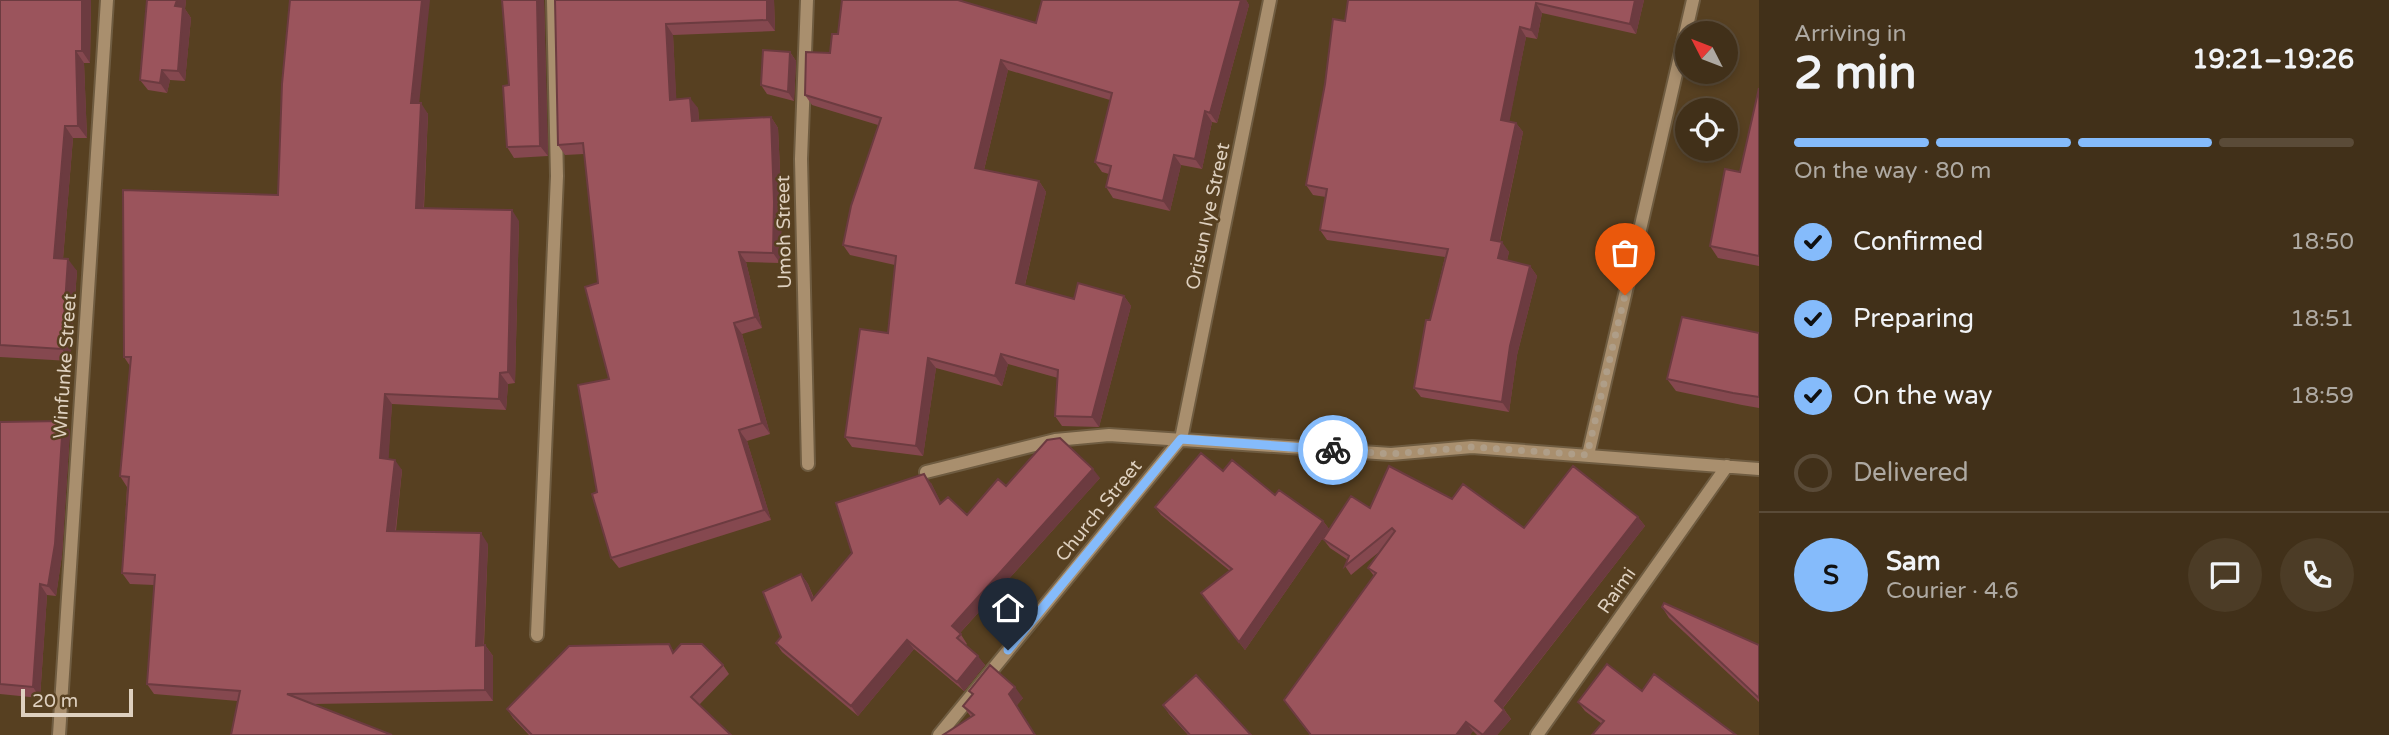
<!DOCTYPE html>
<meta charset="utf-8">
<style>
:root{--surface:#413019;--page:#4c3c26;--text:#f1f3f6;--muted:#aea9a2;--line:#5a4b38;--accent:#85bbfb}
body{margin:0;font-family:"Varela Round",sans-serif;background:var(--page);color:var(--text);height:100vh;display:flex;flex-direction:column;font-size:26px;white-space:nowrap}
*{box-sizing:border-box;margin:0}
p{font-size:23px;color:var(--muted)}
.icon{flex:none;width:38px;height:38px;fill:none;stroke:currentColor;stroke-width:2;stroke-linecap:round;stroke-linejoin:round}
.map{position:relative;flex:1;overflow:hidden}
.side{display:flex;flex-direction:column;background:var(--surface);width:630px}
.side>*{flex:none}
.needle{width:46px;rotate:312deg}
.fabs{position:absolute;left:1675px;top:21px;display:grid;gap:14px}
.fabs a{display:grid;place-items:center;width:63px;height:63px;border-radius:50%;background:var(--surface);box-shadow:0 4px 10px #0003,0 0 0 2px var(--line);font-size:35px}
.scale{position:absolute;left:21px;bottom:18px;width:112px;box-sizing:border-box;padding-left:7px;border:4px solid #ded0bf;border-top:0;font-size:19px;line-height:24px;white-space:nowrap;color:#ded0bf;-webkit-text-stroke:5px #574021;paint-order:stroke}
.pin{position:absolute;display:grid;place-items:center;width:60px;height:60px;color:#fff;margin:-72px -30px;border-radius:50% 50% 50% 0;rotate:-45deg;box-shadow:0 0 7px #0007}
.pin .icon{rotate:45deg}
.courier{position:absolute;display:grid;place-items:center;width:70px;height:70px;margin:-35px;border:5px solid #85bbfb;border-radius:50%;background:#fff;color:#222;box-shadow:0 2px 9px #0007}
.head em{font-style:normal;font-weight:700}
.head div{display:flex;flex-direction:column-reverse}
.head{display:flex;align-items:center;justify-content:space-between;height:119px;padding:0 35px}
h1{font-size:46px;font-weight:700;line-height:52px}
.bar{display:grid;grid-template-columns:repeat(4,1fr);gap:10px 7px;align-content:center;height:84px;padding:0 35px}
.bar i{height:9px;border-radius:5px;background:var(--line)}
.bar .current{background:var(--accent)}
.bar p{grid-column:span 4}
.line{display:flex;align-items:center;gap:18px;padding:0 35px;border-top:2px solid var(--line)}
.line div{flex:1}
.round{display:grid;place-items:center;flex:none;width:74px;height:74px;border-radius:37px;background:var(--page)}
ol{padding:0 35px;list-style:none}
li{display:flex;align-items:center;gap:21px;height:77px}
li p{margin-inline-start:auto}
li .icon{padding:7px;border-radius:50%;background:var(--accent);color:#111;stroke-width:4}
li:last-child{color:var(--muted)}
li i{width:38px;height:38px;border:4px solid var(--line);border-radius:50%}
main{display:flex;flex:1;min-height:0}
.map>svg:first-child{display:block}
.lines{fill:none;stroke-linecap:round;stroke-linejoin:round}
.minor-casing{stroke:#6f5c41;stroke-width:16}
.minor{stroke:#a98f6e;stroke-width:12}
.wall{fill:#85484f}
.shaded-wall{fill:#6c3b40}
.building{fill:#9b545c;stroke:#6c3b40;stroke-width:2}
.done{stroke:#af9e88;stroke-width:7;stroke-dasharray:0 12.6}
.route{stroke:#85bbfb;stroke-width:9}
.labels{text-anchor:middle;stroke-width:5;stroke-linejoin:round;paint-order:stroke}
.street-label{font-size:19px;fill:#ded0bf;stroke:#574021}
</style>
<main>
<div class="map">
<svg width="1759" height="735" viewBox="0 0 1759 735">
<rect width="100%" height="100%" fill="#574021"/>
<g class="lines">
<defs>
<path id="minor" d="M807,0L801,159L808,464
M1588,455L1693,0
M926,472L1055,440L1109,435L1391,454L1472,447L1759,469
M537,635L557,176L553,0
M59,735L107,0
M939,735L1181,439L1270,0
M1537,735L1727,466"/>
</defs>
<!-- minor casing -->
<use href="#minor" class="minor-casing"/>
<!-- minor -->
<use href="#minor" class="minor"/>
</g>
<!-- wall -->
<path class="wall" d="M0,0H91L90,63H84L87,138H73L63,259L77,271L70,361L0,357Z
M147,0H186L185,9L191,18L185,81L170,80L167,93L148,90L140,80Z
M502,0H544L548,156L514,158L507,147L509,85Z
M555,0H774L775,31L673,35L676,99L698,108L699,121L771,117L778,128L782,212L780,263L746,262L762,328L742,334L770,434L747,441L771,520L619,568L611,558L597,492L609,379L584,154L565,155L558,145Z
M1042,0H1246L1249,5L1217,123L1212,122L1202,169L1181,165L1170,211L1113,198L1106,187L1109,174L1102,172L1095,162L1110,100L1008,70L984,170L1039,181L1046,192L1025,285L1074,299L1124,296L1131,306L1099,427L1062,426L1055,416L1058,378L1008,364L1002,386L936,368L923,456L852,447L845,437L888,333L895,265L850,255L843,245L878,125L812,105L805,95L830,53L838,34L1036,23Z
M1348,0H1644L1636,34L1542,13L1537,39L1526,37L1509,121L1516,123L1523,132L1500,242L1509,252L1507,260L1530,266L1537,276L1517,355L1509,412L1421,397L1414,388L1445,257L1327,240L1320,230L1326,197L1313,195L1306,185L1345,21Z
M790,52L796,61L794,101L767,94L761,85Z
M1759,88V266L1718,258L1710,246L1740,172Z
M419,103L428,114L424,208L519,221L515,383L508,384L506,410L392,404L388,459L402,470L396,531L488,544L484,645H485L493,656V701L313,704L238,701L154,694L147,684L154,585L130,584L122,573L127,487L120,476L130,366L124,357L278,195Z
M1759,333V408L1742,405L1676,391L1667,379Z
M0,422L70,431L62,555L56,596L47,595L40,698L0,694Z
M1223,471L1275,495L1323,521L1329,529L1245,650L1207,601L1230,571L1161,515L1155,507Z
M1100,478L960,633L967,644L966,645L985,665L964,691L914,649L858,716L782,652L776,643L781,637L801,574L808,584L814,598L931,483L941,503L967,515L1006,486Z
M1452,499L1524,528L1638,517L1645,526L1503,708L1511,719L1497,735H1477L1473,731L1470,735H1310L1284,700L1374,576L1368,568L1379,552L1351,575L1345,566L1348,560L1330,548L1323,539L1370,508Z
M1662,607L1759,645V702L1669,618Z
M669,644L674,652L723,665L729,674L699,705L731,735H529L513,718L507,709Z
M969,691L1023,698L1017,705L971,717L963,706L972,695Z
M1642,691L1602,724L1585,711L1578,702Z
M1163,705L1251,735H1188L1169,714Z"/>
<!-- shaded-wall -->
<path class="shaded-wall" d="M82,0H91L90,63L82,51Z
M177,0H186L185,9L191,18L185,81L178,71L175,6Z
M422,0H430L418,114L411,103Z
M537,0H544L548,156L540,146Z
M767,0H774L775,31L767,20Z
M1241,0H1246L1249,5L1217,123L1210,113Z
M1635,0H1644L1636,34L1630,24Z
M1536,3L1542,13L1537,39L1531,30Z
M666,24L673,35L677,111L670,100Z
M1520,27L1526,37L1508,129L1501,120Z
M76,51L84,63L87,138L78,126Z
M790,52L796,61L794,101L788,92Z
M1001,60L1008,70L982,178L975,168Z
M162,70L170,80L167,93L160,83Z
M690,98L698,108L700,132L692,121Z
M421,103L428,114L423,219L416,208Z
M1205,111L1212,122L1202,169L1195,159Z
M771,117L778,128L782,212L780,263L773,253Z
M1516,123L1523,132L1498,249L1491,240Z
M65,126L73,138L62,270L54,258Z
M1174,155L1181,165L1170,211L1163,201Z
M1039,181L1046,192L1023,293L1016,283Z
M512,210L519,221L515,383L508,372Z
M1502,242L1509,252L1505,268L1498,258Z
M739,252L746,262L762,328L755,317Z
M68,259L77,271L70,361L62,349Z
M1530,266L1537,276L1517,355L1509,412L1502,402L1510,346Z
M1124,296L1131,306L1099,427L1092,417Z
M734,323L742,334L770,434L762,423Z
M1001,354L1008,364L1002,386L995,376Z
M928,358L936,368L923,456L916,446Z
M500,373L508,384L506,410L499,399Z
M385,394L392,404L388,469L380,458Z
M63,421L70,431L62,555L56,596L48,586Z
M739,430L747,441L771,520L764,510Z
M395,460L402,470L394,542L387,531Z
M1093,469L1100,478L958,635L952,626Z
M924,474L931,483L947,514L940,504Z
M1638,517L1645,526L1501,710L1495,701Z
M1323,521L1329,529L1245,650L1239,642Z
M481,533L488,544L483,656L476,646Z
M801,574L808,584L818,610L812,600Z
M40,584L47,595L40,698L33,687Z
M907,640L914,649L858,716L851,706Z
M485,645L493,656V701L485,690Z
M978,656L985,665L964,691L957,682Z
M1015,687L1023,698L1017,705L1036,735L1009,694Z
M1504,710L1511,719L1497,735H1483Z
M1466,722L1473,731L1470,735H1456Z"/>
<!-- building -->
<path class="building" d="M0,0H82V51H76L78,126H65L54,258L68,259L62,349L0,345Z
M147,0H177L175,6L183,7L178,71L162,70L160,83L140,80Z
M290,0H422L411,103H421L416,208L512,210L508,372L500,373L499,399L385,394L380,458L395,460L387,531L481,533L476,646L485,645V690L287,694L392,735H231L240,691L147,684L155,575L122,573L129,477L120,476L131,357H124L123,190L278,195L282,84Z
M502,0H537L540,146L507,147L503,86L509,85Z
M555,0H767V20L666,24L670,100L690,98L692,121L771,117L774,202L773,253L739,252L755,317L734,323L762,423L739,430L764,510L611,558L592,494L597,492L578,385L609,379L585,287L598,283L583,143L558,145Z
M842,0H958L1036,23L1042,0H1241L1210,113L1205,111L1195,159L1174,155L1163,201L1106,187L1111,166L1095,162L1112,93L1001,60L975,168L1039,181L1016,283L1074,299L1078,283L1124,296L1092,417L1055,416L1058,370L1001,354L995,376L928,358L916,446L845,437L860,329L888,333L896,256L843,245L851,206L881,118L805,95L806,52L830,53L832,34H838Z
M1348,0H1635L1630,24L1536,3L1531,30L1520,27L1501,120L1516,123L1491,240L1502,242L1498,258L1530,266L1510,346L1502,402L1414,388L1426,320H1430L1448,249L1320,230L1327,189L1306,185L1325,84L1333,19L1345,21Z
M763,50L790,52L788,92L761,85Z
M1759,88V256L1710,246L1725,169L1740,172Z
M1682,317L1759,333V397L1733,393L1667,379Z
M63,421L55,544L48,586L40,584L33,687L0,684V422Z
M1060,438L1093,469L952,626L961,634L957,638L978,656L957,682L907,640L851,706L776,643L781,637L763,592L801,574L812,600L852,553L836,503L924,474L940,504L948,497L967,515L998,479L1006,486L1047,440Z
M1201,453L1223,471L1232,460L1275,495L1279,490L1323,521L1239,642L1201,593L1232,569L1155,507Z
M1389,466L1452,499L1463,484L1524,528L1573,466L1638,517L1495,701L1504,710L1483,735L1466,722L1456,735H1311L1284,700L1376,573L1368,568L1395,531L1392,528L1345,566L1349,556L1323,539L1351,496L1370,508Z
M1664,603L1759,645V698L1662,607Z
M669,644L673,653L681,644H702L723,665L691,697L731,735H532L507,709L569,646Z
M1607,664L1642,691L1654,674L1736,735H1592L1604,721L1578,702Z
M990,665L1015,687L1009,694L1035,735H943L974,715L963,706L973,694L969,691Z
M1196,675L1251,735H1190L1163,705Z"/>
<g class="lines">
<!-- done -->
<path class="done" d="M1333,450L1391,454L1472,447L1587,455L1625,295"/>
<!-- route -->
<path class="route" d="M1008,650L1181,439L1333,450"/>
</g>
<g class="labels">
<!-- street labels -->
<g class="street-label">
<text transform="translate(1207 216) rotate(-78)" y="7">Orisun Iye Street</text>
<text transform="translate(783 232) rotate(-91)" y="7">Umoh Street</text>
<text transform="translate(64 366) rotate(-86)" y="7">Winfunke Street</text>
<text transform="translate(1098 510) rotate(-51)" y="7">Church Street</text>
<text transform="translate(1616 590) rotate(-55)" y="7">Raimi</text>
</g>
</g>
</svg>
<div class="fabs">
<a><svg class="needle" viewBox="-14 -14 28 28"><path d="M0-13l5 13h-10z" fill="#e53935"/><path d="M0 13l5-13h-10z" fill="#aea9a2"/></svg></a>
<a><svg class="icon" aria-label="locate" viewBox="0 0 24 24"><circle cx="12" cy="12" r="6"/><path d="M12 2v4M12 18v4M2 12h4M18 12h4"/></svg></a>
</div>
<div class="scale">20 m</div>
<div class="pin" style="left:1625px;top:295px;background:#ea580c"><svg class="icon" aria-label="bag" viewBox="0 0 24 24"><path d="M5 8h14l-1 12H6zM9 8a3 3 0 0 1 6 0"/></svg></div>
<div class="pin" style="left:1008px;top:650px;background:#1f2937"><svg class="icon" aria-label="home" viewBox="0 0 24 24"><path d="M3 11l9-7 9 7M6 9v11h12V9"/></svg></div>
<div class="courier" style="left:1333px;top:450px"><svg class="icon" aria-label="bike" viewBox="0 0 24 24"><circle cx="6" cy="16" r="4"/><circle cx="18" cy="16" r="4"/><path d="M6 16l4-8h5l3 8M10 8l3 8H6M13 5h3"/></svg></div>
</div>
<section class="side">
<div class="head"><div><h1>2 min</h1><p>Arriving in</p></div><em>19:21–19:26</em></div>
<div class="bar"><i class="current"></i><i class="current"></i><i class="current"></i><i></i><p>On the way · 80 m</p></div>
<ol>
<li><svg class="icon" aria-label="check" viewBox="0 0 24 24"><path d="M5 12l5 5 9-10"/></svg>Confirmed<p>18:50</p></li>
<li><svg class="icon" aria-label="check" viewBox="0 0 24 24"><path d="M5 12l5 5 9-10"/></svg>Preparing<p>18:51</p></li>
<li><svg class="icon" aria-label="check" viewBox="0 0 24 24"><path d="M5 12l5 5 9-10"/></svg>On the way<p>18:59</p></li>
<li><i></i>Delivered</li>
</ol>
<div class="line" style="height:126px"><b class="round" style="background:var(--accent);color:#111">S</b><div><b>Sam</b><p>Courier · 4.6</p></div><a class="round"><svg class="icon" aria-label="chat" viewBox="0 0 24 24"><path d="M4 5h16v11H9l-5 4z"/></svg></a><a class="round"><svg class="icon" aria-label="phone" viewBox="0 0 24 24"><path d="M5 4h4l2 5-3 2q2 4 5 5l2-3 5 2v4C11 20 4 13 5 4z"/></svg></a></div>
</section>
</main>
